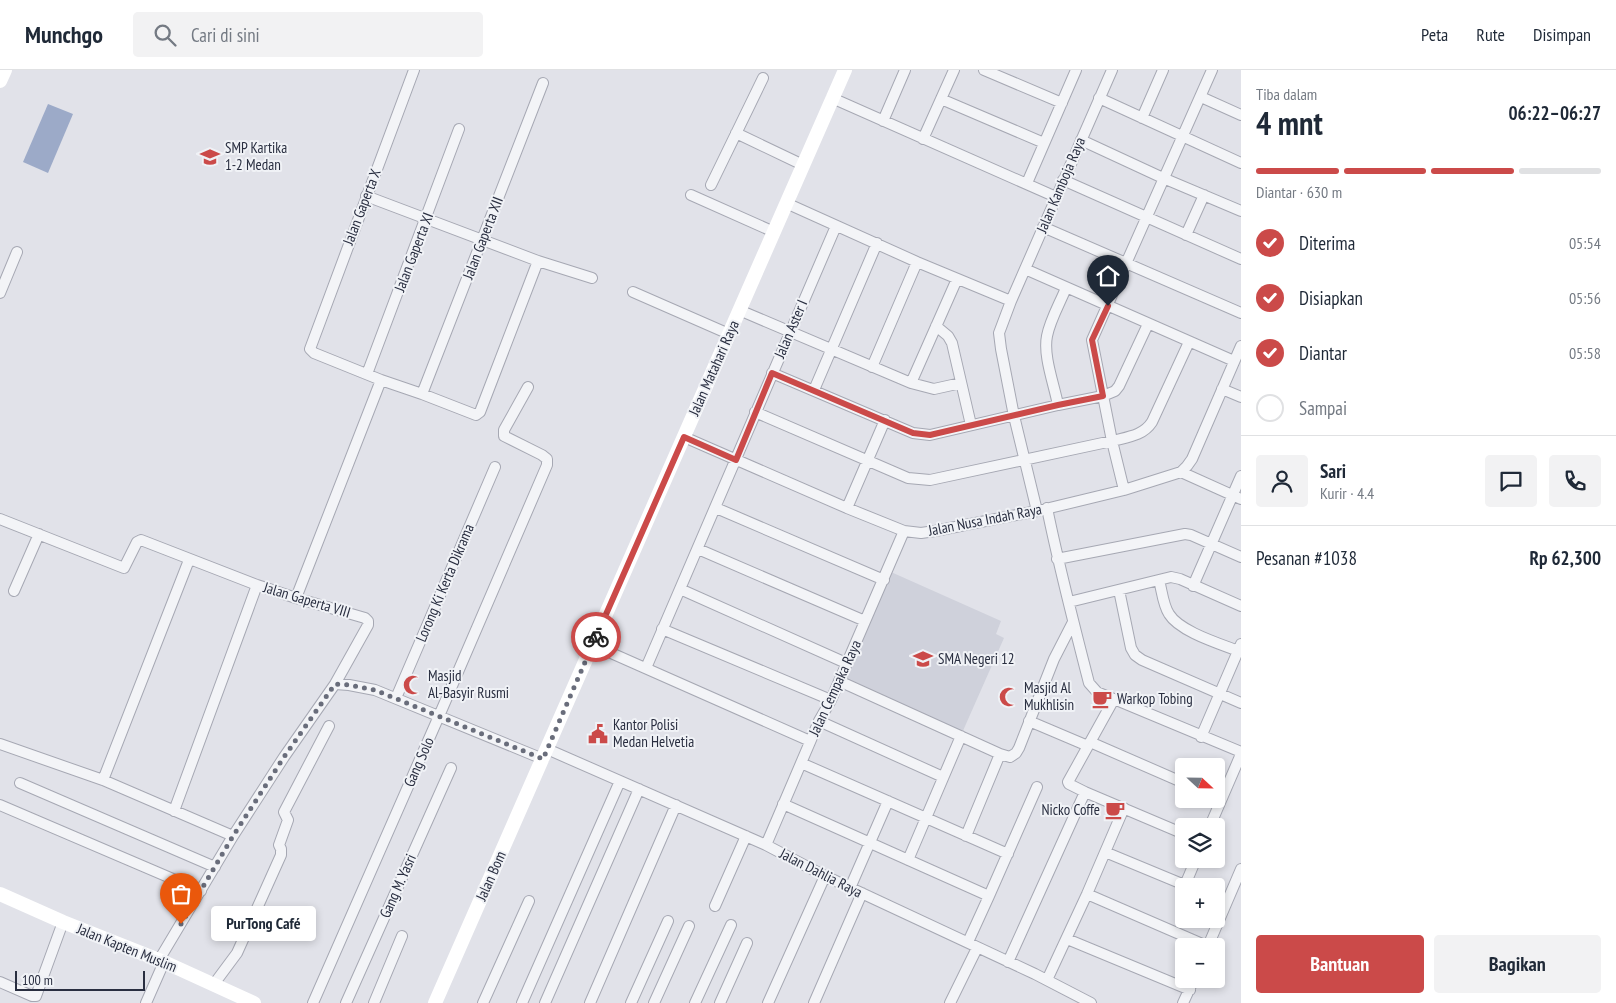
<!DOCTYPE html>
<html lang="id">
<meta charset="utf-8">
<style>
:root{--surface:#fff;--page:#f2f2f3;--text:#1f2937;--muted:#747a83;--line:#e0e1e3;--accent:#cb4a49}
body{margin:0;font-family:"PT Sans Narrow",sans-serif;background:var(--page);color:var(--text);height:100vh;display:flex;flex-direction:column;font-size:19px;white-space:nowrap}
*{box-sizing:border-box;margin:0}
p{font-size:16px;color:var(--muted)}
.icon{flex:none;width:28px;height:28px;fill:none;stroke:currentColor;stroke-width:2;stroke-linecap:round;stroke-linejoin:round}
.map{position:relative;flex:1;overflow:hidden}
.panel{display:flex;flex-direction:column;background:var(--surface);width:375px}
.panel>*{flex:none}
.needle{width:32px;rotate:112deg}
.tools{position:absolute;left:1175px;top:688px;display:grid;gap:10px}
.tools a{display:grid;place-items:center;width:50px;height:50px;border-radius:5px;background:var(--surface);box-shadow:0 2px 8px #0003;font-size:25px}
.scale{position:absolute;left:15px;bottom:12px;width:130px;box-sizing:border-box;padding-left:5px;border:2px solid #292e40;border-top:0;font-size:14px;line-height:18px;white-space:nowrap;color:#292e40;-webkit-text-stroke:4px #f0f2f6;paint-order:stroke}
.pin{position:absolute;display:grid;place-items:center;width:42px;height:42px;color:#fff;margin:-51px -21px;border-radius:50% 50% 50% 0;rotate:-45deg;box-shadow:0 0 5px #0007}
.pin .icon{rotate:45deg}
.courier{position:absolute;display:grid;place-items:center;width:50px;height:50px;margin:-25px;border:4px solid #cb4a49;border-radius:50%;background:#fff;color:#222;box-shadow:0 1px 6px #0007}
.bubble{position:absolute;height:35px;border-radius:5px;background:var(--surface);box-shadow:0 2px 8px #0003;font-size:16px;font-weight:600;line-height:35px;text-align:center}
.summary em{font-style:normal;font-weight:600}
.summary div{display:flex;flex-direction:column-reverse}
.summary{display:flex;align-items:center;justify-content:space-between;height:85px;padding:0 15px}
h1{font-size:32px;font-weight:600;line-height:38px}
.bar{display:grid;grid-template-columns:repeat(4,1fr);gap:8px 5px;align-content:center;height:60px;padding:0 15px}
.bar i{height:6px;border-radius:4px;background:var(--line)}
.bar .selected{background:var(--accent)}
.bar p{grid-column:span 4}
.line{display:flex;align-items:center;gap:12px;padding:0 15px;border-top:1px solid var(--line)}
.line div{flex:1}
.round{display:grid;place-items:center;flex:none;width:52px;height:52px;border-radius:5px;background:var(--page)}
ol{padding:0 15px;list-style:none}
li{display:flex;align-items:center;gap:15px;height:55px}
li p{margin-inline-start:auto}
li .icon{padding:5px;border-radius:50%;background:var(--accent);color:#fff;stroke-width:4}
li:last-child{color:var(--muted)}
li i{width:28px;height:28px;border:2px solid var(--line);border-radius:50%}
.button{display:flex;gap:10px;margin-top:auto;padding:10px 15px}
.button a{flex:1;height:58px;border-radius:5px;background:var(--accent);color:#fff;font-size:20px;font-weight:600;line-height:58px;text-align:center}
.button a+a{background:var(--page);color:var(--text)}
header{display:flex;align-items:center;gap:30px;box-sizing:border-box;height:70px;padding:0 25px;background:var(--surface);border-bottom:1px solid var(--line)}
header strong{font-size:24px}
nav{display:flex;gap:28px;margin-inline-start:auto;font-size:18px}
.search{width:350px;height:45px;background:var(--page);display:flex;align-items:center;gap:12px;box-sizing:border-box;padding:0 18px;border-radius:5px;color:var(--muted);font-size:19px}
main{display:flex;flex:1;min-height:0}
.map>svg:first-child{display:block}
.built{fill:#cfd1db}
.water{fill:#9caac8}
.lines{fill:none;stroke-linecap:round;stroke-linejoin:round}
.street-casing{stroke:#a6a8b3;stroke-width:12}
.street{stroke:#f3f4f7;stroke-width:10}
.secondary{stroke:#fff;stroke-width:14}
.done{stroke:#696d7b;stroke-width:5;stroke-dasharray:0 9}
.route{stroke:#cb4a49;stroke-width:6}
.labels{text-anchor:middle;stroke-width:4;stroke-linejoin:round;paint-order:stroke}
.poi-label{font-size:15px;fill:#292e40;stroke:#f0f2f6;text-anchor:start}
.street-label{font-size:15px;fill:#292e40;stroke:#f0f2f6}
</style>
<header>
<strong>Munchgo</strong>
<div class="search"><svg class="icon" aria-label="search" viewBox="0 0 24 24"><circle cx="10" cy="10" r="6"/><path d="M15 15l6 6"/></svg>Cari di sini</div>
<nav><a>Peta</a><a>Rute</a><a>Disimpan</a></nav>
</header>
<main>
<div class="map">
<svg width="1241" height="933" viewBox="0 0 1241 933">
<rect width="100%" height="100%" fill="#e1e2e9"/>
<!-- built -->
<path class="built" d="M891,502L1001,551L996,564L1004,568L962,663L841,610Z"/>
<!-- water -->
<path class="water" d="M48,34L73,44L48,103L23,92Z"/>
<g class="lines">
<defs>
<path id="street" d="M414,0L310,279L314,283L381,310L422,324L476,345L480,342L538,191
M984,0L1062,33
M1201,27L1241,45
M832,28L1056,127
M1099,28L1241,93
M941,29L1044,73
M1142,48L1163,0
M883,51L905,0
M736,63L803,95
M923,69L954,0
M1081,70L1163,108L1241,141
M1063,110L1241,189
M1027,113L1076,0
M711,115L763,8
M691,125L774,162
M366,126L538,191L592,208
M786,133L917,192L1011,231
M1043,157L1241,243
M1186,165L1204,125
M1025,199L1234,291
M633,222L729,264
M0,223L17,182
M739,240L911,313L934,319L961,313
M936,256L948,266L952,273L971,355
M872,297L917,192
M772,303L913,363L930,365L1058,335L1103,326L1115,321L1119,316L1148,254
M367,304L459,59
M911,313L957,209
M1222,319L1241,327
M814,320L877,173
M422,324L543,13
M1058,335C1054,314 1043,286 1047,266C1050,250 1060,233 1066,218
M755,342L908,408L930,410L1112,371C1127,367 1143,366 1152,352L1189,272
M684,367L847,438L904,461L921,463L935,461L1037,441L1124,420L1181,402L1187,396L1192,389L1241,276
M1181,402L1241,429
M1124,420L1112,371L1092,270L1212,0
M716,438L884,510
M847,438L885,350
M1047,438C1059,497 1074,555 1089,613L1097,622L1241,682
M1037,441L1014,346L1001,279L999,263L1011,231L1112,0
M0,449L124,498L137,472L141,470L257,515L296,528L365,548L368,551V555L335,614L284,687L233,766L159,890
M698,479L865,551
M1057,489L1185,464L1191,465L1241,487
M1159,510C1162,521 1163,535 1169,544C1180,562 1221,574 1241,582
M1193,516L1241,406
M680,519L846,593
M1119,520L1131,578L1135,585L1142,590L1241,633
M14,521L39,464
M296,528L381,310
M1069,532L1171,507L1180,509L1241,536
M662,559L831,630
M593,575L810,671
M646,598L836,156
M839,611L1000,684L1010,687L1016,683L1019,678L1054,589L1073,552
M335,614L349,615L375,620L543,689
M396,628L495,397
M1114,629L1068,712L1069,714L1085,722L1184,764
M819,651L943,707
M1029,651L1088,676
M1201,667L1241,574
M1090,672L1184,713
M0,674L103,710L233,766
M547,679L766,775L825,806L1035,904L1091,933
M801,693L1008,784
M103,710L189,490
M20,713L215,797
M783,734L989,826
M0,735L201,821
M174,741L257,515
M1210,756L1241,684
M966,766L1000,684
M766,775L819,651L831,630L904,461
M1105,782L1187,816
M908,790L961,666
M1185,815L1196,789
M850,818L888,731
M1087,824L1207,876
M1216,829L1226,833
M715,836L746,766
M1067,869L1190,920
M968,872L989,826L1037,717
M1208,876L1241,799
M1008,892L1085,722
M1047,910L1087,824L1124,738
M0,912L32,926H36L63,852
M214,914L237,883L281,785V779L279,775L288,750L284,742L329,656
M146,933L164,892
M313,933L439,646L547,395V389L542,385L504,366V360L528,317
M346,933L451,698
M374,933L402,866
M483,933L529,831
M522,933L620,711
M545,933L639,719
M590,933L676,735
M631,933L668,851
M654,933L689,856
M695,933L731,855
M720,933L747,873
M768,933L825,806
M814,933L862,823
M950,933L977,878
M1183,933L1194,909"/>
</defs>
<!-- street casing -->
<use href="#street" class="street-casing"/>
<!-- street -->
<use href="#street" class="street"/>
<!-- secondary -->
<path class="secondary" d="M0,11L5,0
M0,824L63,852L164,892L254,933
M435,933L845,0"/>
</g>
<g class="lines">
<!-- done -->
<path class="done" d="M181,854L233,766L284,687L335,614L349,615L375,620L543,689L596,567"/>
<!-- route -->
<path class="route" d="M596,567L684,367L736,390L772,303L913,363L930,365L1058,335L1103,326L1092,270L1108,236"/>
</g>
<!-- icons -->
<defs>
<symbol id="school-bare" viewBox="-9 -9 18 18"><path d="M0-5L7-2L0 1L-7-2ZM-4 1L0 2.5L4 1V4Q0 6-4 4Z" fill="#cb4a49" stroke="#f0f2f6" stroke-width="2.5" paint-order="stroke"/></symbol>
<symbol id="mosque-bare" viewBox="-9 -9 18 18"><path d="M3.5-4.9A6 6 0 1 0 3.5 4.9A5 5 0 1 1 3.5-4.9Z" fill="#cb4a49" stroke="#f0f2f6" stroke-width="2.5" paint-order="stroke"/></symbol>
<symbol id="cafe-bare" viewBox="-9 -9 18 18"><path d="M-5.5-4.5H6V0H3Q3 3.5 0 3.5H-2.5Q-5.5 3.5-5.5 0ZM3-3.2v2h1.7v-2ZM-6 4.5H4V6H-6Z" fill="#cb4a49" stroke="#f0f2f6" stroke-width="2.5" paint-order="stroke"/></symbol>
<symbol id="civic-bare" viewBox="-9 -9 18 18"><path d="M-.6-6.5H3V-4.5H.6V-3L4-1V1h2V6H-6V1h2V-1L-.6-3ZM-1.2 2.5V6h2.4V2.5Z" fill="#cb4a49" stroke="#f0f2f6" stroke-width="2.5" paint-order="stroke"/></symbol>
</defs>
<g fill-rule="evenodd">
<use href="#school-bare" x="196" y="73" width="28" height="28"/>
<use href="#school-bare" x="909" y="575" width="28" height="28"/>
<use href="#mosque-bare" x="399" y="601" width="28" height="28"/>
<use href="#mosque-bare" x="995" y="613" width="28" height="28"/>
<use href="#cafe-bare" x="1088" y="615" width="28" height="28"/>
<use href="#civic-bare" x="584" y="650" width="28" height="28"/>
<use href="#cafe-bare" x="1101" y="726" width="28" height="28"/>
</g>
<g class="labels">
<!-- poi labels -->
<g class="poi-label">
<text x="225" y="83">SMP Kartika<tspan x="225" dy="17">1-2 Medan</tspan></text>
<text x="938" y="594">SMA Negeri 12</text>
<text x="428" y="611">Masjid<tspan x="428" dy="17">Al-Basyir Rusmi</tspan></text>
<text x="1024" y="623">Masjid Al<tspan x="1024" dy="17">Mukhlisin</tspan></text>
<text x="1117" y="634">Warkop Tobing</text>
<text x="613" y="660">Kantor Polisi<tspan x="613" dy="17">Medan Helvetia</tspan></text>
<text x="1100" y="745" text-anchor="end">Nicko Coffe</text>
</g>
<!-- street labels -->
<g class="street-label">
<text transform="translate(1061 115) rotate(-67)" y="5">Jalan Kamboja Raya</text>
<text transform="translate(362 137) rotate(-69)" y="5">Jalan Gaperta X</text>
<text transform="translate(483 168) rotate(-69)" y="5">Jalan Gaperta XII</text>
<text transform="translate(414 182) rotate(-69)" y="5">Jalan Gaperta XI</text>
<text transform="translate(791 259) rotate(-67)" y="5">Jalan Aster I</text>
<text transform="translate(714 298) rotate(-66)" y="5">Jalan Matahari Raya</text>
<text transform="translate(985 450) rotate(-11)" y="5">Jalan Nusa Indah Raya</text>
<text transform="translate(445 513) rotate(-67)" y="5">Lorong Ki Kerta Dikrama</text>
<text transform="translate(307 530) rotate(17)" y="5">Jalan Gaperta VIII</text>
<text transform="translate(835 618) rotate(-65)" y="5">Jalan Cempaka Raya</text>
<text transform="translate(419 692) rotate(-66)" y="5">Gang Solo</text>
<text transform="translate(821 803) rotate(27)" y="5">Jalan Dahlia Raya</text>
<text transform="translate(491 806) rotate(-66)" y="5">Jalan Bom</text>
<text transform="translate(398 816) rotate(-66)" y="5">Gang M. Yasri</text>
<text transform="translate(127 878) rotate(22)" y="5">Jalan Kapten Muslim</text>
</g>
</g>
</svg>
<div class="tools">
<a><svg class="needle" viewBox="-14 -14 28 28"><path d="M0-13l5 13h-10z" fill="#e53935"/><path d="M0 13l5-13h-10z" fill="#747a83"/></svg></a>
<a><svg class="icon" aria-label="layers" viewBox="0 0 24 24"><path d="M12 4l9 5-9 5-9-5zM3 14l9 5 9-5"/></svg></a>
<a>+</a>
<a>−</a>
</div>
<div class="scale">100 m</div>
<div class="pin" style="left:181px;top:854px;background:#ea580c"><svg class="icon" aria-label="bag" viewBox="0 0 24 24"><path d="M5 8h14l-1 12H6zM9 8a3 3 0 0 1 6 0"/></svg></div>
<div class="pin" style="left:1108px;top:236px;background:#1f2937"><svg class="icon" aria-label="home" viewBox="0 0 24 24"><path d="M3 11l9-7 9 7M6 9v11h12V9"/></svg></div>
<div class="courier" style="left:596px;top:567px"><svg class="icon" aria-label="bike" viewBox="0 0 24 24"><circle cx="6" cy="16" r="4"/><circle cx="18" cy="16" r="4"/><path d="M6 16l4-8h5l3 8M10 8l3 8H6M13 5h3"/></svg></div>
<div class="bubble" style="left:211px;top:836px;width:105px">PurTong Café</div>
</div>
<section class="panel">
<div class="summary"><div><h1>4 mnt</h1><p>Tiba dalam</p></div><em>06:22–06:27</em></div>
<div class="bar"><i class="selected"></i><i class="selected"></i><i class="selected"></i><i></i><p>Diantar · 630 m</p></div>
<ol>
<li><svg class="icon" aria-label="check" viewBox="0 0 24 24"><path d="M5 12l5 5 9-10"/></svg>Diterima<p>05:54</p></li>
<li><svg class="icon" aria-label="check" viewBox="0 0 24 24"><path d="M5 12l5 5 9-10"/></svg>Disiapkan<p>05:56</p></li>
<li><svg class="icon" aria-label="check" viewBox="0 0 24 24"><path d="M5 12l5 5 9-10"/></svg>Diantar<p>05:58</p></li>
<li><i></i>Sampai</li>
</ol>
<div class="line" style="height:90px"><a class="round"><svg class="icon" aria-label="person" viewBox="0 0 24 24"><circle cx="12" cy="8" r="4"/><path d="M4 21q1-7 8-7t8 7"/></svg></a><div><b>Sari</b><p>Kurir · 4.4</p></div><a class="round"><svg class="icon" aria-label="chat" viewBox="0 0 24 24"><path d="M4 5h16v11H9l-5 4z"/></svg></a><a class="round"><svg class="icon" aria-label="phone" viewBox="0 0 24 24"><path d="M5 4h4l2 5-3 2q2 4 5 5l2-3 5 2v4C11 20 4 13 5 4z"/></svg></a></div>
<div class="line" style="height:65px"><div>Pesanan #1038</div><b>Rp 62,300</b></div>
<div class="button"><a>Bantuan</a><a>Bagikan</a></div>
</section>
</main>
